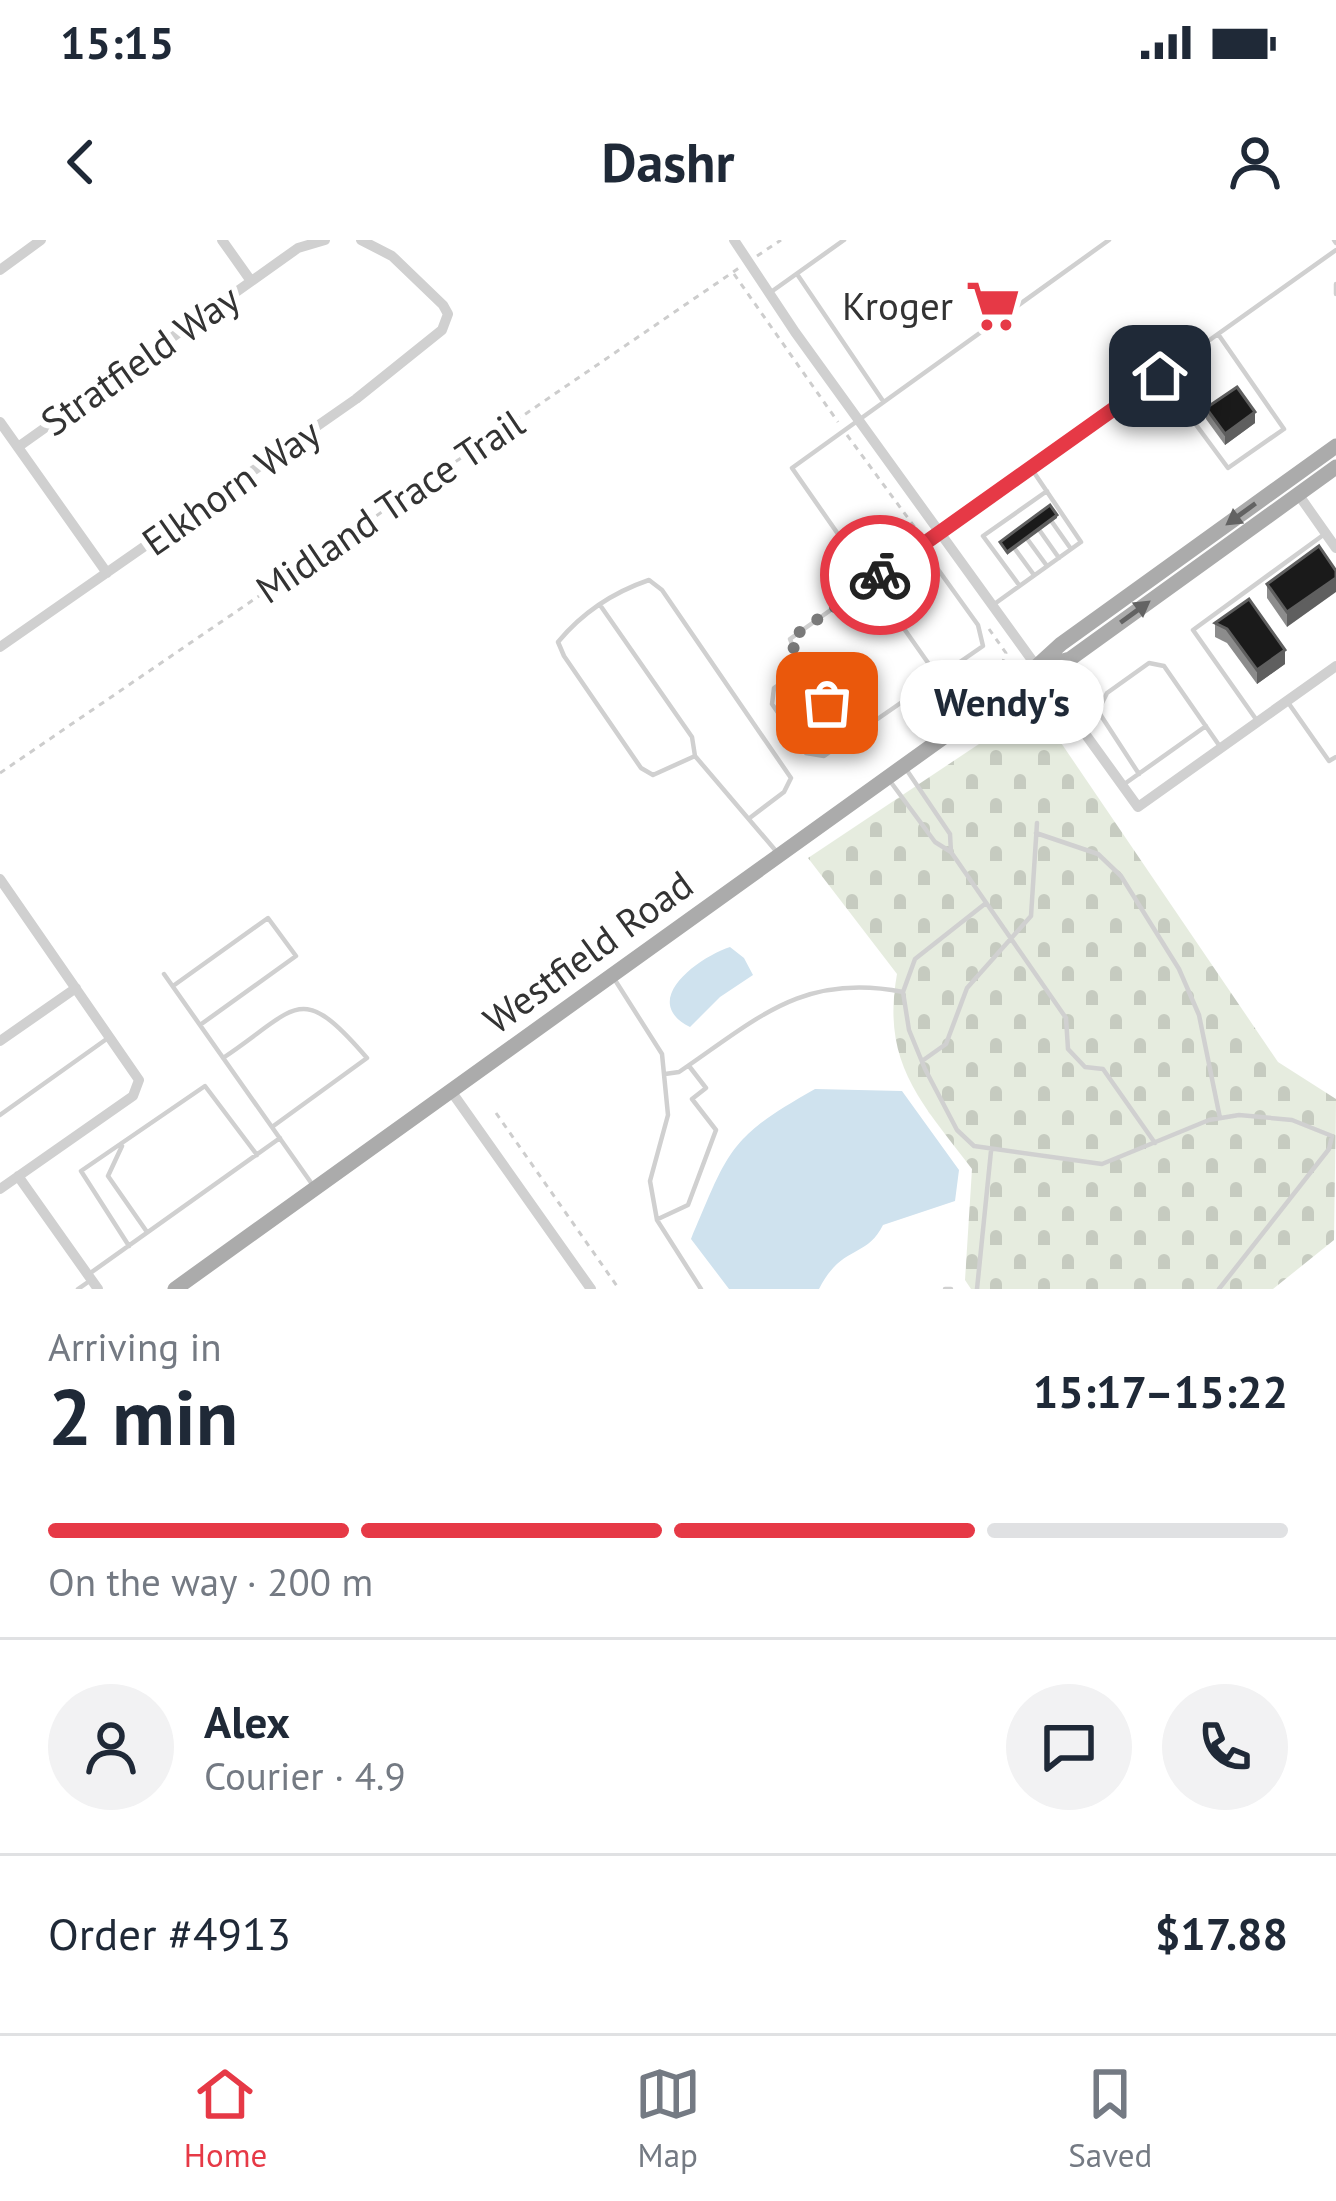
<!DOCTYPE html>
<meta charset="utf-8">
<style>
:root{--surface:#fff;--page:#f2f2f3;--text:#1f2937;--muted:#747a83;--line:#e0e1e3;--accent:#e63946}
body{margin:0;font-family:"PT Sans",sans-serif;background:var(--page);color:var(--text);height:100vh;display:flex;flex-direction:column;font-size:45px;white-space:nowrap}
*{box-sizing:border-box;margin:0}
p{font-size:39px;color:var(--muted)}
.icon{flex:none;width:66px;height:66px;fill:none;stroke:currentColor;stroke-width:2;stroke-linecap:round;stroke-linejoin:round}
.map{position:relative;height:1049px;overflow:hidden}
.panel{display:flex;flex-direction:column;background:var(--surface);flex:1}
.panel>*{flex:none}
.pin{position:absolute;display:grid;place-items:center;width:102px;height:102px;color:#fff;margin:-51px;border-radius:24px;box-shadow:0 6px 18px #0006}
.courier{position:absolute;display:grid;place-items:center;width:120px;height:120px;margin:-60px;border:9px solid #e63946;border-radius:50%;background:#fff;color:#222;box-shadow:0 3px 15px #0007}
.bubble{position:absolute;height:84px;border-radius:42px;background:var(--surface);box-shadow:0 3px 9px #0004;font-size:39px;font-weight:800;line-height:84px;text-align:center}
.head em{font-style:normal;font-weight:800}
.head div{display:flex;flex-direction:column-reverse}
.head{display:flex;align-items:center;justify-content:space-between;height:204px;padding:0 48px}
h1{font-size:78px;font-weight:800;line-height:90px}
.bar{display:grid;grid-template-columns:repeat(4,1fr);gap:18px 12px;align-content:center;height:144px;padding:0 48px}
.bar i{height:15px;border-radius:9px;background:var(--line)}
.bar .current{background:var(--accent)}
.bar p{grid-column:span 4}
.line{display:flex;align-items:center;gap:30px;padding:0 48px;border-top:3px solid var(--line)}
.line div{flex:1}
.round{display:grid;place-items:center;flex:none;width:126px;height:126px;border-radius:63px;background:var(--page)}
.status{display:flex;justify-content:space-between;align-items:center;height:84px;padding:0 60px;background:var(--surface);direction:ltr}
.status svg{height:33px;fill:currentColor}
header{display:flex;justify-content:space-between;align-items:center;height:156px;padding:0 48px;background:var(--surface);font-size:54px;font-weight:800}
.dock{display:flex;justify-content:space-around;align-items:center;height:168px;border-top:3px solid var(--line);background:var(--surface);font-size:33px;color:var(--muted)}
.dock a{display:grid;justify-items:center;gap:6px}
.dock .current{color:var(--accent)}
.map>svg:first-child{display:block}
.cemetery{fill:url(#cemetery-stones)}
.water{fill:#cfe2ee}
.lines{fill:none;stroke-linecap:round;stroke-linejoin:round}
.path{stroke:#cdcdcd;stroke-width:3;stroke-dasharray:6 6;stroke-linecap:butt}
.lane{stroke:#d0d0d0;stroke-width:4.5}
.street{stroke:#d0d0d0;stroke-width:10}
.primary{stroke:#ababab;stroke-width:15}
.wall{fill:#8c8c8c}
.shaded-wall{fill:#5f5f5f}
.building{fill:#1a1a1a;stroke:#5f5f5f;stroke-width:3}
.oneway{fill:#636363}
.done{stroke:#7a7a7a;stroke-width:12;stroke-dasharray:0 21.6}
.route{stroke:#e63946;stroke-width:15}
.labels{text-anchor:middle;stroke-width:12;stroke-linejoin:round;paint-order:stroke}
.poi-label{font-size:39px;fill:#333;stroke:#fff;text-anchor:end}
.street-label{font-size:39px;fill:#333;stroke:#fff}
</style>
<div class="status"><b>15:15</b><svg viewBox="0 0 49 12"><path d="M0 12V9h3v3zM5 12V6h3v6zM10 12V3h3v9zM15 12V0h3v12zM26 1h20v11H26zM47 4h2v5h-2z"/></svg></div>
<header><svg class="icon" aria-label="back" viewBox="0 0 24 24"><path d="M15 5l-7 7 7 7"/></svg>Dashr<svg class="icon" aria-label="person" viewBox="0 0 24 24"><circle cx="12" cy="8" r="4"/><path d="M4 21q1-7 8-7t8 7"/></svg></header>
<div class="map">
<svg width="1336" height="1049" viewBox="0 0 1336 1049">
<defs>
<pattern id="cemetery-stones" width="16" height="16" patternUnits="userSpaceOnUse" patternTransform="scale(3)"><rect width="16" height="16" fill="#e6ecdf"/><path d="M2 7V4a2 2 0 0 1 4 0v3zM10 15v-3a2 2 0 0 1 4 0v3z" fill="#c6cbc0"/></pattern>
</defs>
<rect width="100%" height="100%" fill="#fff"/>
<!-- cemetery -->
<path class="cemetery" d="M1036,466L1278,822L1336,859L1334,1000L1273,1049H971L965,1040L972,929C921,862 881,823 897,734L808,618Z"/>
<!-- water -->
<path class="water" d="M730,707L744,718L753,735L720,757L690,787C638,761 699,717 730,707Z
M815,849L902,851L959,930L955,961L883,985C866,1019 842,1004 819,1049H729L691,999C729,910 728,898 815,849Z"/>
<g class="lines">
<!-- path -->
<path class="path" d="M757,16L781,0
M734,34L838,182
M847,195L919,293
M989,389L1006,413L1001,427L1007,436
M1023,458L1028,465L1043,454
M0,533L739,28
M496,873L619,1049"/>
<!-- lane -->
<path class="lane" d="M1334,0L1336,3
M797,34L883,161
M1336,44V54
M771,52L844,0
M1160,136L1228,228L1284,189L1218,94
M1052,282L1071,309
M1040,291L1059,318
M1028,300L1047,326
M1015,309L1034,335
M1019,345L983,296L1047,251
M884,360L792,228L1109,0
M600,365L692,497L695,516
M993,365L1081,302L1031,228
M802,429L852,497
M938,437L886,363L937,328L978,385L983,406C930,443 877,479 824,516L806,513L772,464L774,448L802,429L790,399L1336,10
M1287,461L1329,521L1336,517
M1258,482L1193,390L1326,293
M906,529L950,594L951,612
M1139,534L1098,471L1107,453L1149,423L1164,426L1221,508
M890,541L935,602L951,612L1066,778L1068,809L1085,827L1103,829L1155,903
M1123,545L1206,486
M751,577L784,552L791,538L662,350L649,340C614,352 582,373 558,402L564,416L641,528L653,535L695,516L776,611
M1036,593L1098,614L1121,636L1179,729L1199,775L1220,878
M986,663L915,719L903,752L909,790L925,829L957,890L974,906L1102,924L1209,880L1239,875L1292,880L1332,896L1329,909L1219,1049
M164,734L312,944
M615,740L662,814L668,875L650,941L657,980L701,1049
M173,746L268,678L296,716L200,785
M223,818C298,768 299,739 367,818L272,887
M922,821L946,804L967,748L1031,676L1037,583
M665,834L679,832C757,779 803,732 903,752
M0,875L108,798
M122,906L108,936L147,992
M658,979L688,965L716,890L692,859L706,848L689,826
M129,1006L81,931L205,846L257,915
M89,1034L280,898
M78,1049L91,1040
M945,1049H951
M977,1049L991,911"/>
<!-- street -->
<path class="street" d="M222,0L251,41
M734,0L795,92L1138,567L1336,426
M0,30L41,0
M0,182L107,333
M18,207L298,8L325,0
M1298,254L1336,308
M0,407L356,159L442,90L448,74L443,65L392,16L361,0
M0,639L139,840L133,856L0,949
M0,801L76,748
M451,851L591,1049
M18,936L98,1049"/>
<!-- primary -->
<path class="primary" d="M1042,427L1070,419L1336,227
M175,1049L1015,446L1061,404L1336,206"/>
</g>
<!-- wall -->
<path class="wall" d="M1206,168L1255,183L1225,205L1206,179Z
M1319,306L1287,387L1267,358V344Z
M1249,359L1285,424L1257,444L1227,403L1215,397V383Z"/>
<!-- shaded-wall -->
<path class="shaded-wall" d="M1255,172V183L1225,205V194Z
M1057,275V278L1007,315V312Z
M1336,338V352L1287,387V372Z
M1285,410V424L1257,444V430Z"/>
<!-- building -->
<path class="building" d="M1237,147L1255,172L1225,194L1206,168Z
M1050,265L1057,275L1007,312L1000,302Z
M1319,306L1336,331V338L1287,372L1267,344Z
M1249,359L1285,410L1257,430L1227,389L1215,383Z"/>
<!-- one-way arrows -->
<defs><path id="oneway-solid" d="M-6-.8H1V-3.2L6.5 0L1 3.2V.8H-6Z" transform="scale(3)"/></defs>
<g class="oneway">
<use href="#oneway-solid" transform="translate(1241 274) rotate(144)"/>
<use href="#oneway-solid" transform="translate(1135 372) rotate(-36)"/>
</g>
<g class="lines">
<!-- done -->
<path class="done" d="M827,463L802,429L790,399L880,335"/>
<!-- route -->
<path class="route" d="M880,335L1160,136"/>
</g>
<!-- icons -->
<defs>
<symbol id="supermarket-bare" viewBox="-9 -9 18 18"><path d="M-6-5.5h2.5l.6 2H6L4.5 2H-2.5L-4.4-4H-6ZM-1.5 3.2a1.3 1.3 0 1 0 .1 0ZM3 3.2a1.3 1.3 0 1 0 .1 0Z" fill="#e63946" stroke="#fff" stroke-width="2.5" paint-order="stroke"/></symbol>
</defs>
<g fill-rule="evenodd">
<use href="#supermarket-bare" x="955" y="28" width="76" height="76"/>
</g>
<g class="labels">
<!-- poi labels -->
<g class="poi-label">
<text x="953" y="80">Kroger</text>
</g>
<!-- street labels -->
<g class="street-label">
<text transform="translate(140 120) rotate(-35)" y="14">Stratfield Way</text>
<text transform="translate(231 247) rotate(-35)" y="14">Elkhorn Way</text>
<text transform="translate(390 266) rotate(-34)" y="14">Midland Trace Trail</text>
<text transform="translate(588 712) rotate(-36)" y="14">Westfield Road</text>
</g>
</g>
</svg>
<div class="pin" style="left:827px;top:463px;background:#ea580c"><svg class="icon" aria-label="bag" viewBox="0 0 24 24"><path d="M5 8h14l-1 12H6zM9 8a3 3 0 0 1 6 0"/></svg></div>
<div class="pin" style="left:1160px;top:136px;background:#1f2937"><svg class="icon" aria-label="home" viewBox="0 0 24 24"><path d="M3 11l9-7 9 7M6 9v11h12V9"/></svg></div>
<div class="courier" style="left:880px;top:335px"><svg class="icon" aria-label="bike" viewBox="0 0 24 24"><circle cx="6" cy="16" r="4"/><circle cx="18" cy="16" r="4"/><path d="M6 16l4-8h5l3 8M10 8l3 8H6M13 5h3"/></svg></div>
<div class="bubble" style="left:900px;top:420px;width:204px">Wendy's</div>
</div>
<section class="panel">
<div class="head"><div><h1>2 min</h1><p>Arriving in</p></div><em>15:17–15:22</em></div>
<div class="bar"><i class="current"></i><i class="current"></i><i class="current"></i><i></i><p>On the way · 200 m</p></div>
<div class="line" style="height:216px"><a class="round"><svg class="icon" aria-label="person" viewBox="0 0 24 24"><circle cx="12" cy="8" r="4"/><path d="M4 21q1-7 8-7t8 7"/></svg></a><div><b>Alex</b><p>Courier · 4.9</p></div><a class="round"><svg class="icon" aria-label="chat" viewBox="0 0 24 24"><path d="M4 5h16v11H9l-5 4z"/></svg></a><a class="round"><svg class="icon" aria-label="phone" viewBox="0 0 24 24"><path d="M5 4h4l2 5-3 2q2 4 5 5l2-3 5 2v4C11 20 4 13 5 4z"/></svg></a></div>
<div class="line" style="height:156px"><div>Order #4913</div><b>$17.88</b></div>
</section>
<nav class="dock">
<a class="current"><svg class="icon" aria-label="home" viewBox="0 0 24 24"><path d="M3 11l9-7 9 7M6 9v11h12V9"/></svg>Home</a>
<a><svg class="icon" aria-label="map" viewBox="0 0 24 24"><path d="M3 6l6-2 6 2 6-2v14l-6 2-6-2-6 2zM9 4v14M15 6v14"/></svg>Map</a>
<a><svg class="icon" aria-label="saved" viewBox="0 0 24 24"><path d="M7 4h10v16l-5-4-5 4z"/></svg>Saved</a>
</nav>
